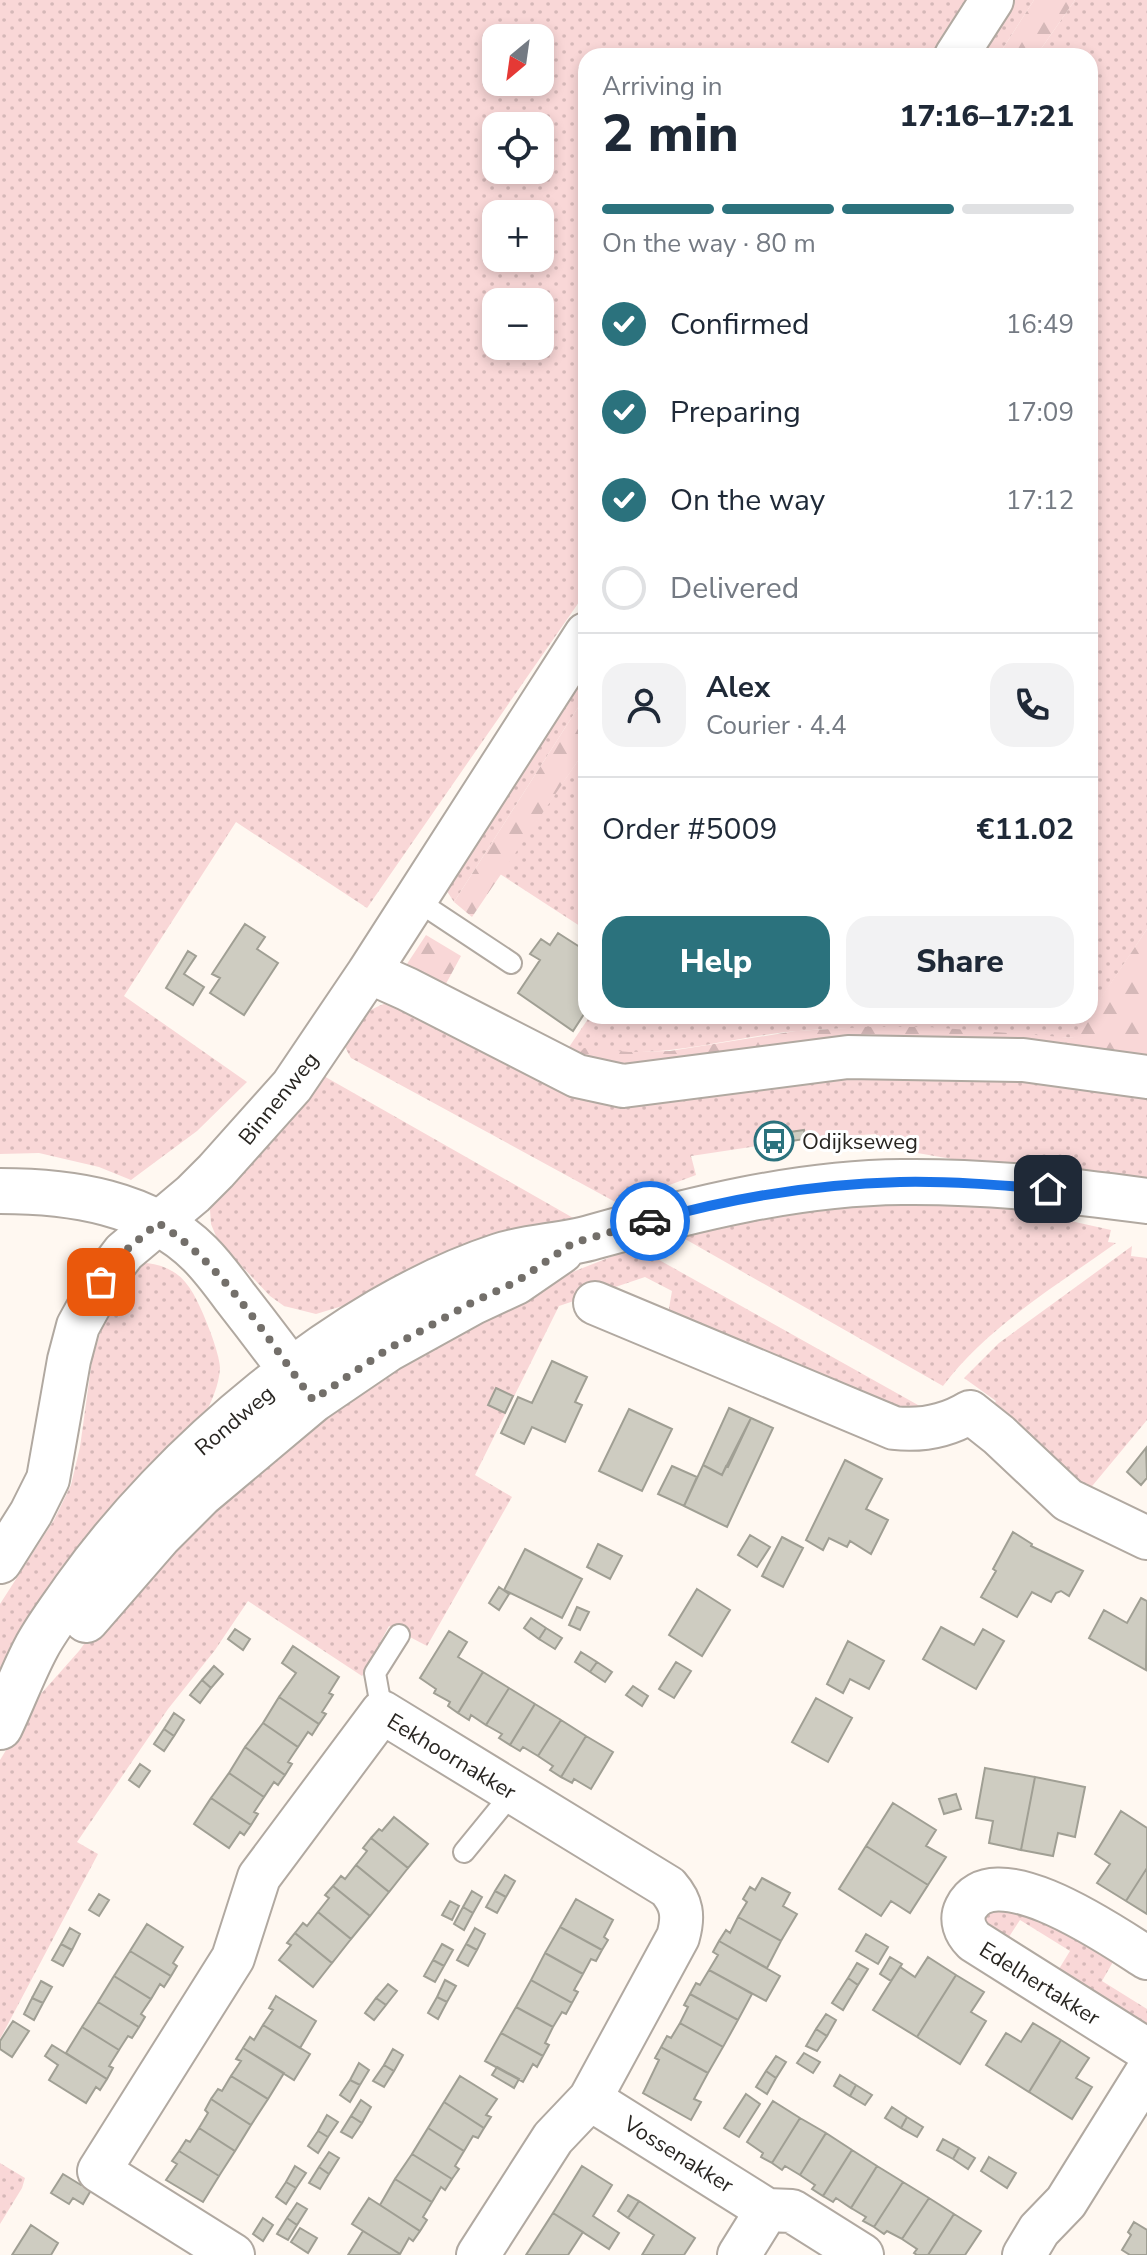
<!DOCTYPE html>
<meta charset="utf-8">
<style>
:root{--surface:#fff;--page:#f2f2f3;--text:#1f2937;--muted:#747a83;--line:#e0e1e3;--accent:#2b727d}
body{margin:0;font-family:"Nunito Sans",sans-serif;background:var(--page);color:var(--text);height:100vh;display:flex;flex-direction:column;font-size:30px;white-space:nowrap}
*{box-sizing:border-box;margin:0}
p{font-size:26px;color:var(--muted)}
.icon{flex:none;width:44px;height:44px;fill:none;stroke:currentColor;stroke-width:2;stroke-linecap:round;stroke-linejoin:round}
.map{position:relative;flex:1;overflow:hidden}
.panel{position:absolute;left:578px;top:48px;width:520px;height:976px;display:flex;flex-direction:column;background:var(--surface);border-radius:24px;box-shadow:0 4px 12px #0003}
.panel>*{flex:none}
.needle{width:52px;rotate:209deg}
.fabs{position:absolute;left:482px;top:24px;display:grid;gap:16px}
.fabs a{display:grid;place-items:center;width:72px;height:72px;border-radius:16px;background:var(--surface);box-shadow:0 4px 12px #0003;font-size:40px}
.pin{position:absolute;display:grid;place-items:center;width:68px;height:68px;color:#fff;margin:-34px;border-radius:16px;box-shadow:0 4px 12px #0006}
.courier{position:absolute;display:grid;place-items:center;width:80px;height:80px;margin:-40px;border:6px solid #1a73e8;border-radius:50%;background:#fff;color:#222;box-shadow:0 2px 10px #0007}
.headline em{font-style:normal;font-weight:800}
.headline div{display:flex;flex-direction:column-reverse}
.headline{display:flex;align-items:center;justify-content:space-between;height:136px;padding:0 24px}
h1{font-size:52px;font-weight:800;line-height:60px}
.bar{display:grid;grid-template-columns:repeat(4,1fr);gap:12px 8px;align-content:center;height:96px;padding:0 24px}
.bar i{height:10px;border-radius:6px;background:var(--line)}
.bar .current{background:var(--accent)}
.bar p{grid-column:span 4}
.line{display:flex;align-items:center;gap:20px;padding:0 24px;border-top:2px solid var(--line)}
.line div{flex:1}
.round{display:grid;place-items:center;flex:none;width:84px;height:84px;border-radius:24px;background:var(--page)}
ol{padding:0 24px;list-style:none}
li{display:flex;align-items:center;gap:24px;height:88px}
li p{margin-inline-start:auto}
li .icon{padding:8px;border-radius:50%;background:var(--accent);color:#fff;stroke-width:4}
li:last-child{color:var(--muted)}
li i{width:44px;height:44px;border:4px solid var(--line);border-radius:50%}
.cta{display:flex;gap:16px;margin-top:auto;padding:16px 24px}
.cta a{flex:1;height:92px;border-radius:24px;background:var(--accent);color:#fff;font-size:32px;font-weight:800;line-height:92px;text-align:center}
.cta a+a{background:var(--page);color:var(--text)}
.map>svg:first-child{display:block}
.green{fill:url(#green-dots);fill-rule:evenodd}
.forest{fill:url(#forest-firs)}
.building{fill:#ceccc1;stroke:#a09f94;stroke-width:2}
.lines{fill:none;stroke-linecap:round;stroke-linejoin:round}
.lane-casing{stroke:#b1a9a1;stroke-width:24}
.street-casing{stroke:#b1a9a1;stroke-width:46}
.secondary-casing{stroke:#b1a9a1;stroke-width:48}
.lane{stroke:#fff;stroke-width:20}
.street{stroke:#fff;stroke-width:42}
.secondary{stroke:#fff;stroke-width:44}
.done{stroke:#736f6a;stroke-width:8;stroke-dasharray:0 14.4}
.route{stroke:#1a73e8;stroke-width:10}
.labels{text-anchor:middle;stroke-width:6;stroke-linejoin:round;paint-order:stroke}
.street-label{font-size:22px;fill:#282521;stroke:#fff}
.poi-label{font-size:22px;fill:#282521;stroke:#fff;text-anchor:start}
</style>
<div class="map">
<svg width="1147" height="2255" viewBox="0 0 1147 2255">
<defs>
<pattern id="green-dots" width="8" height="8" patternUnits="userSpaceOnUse" patternTransform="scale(2)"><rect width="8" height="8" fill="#f9d7d7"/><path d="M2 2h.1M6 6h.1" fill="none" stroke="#d5b8b8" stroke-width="1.8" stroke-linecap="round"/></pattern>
<pattern id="forest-firs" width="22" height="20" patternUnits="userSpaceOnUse" patternTransform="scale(2)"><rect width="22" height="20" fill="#f9d7d7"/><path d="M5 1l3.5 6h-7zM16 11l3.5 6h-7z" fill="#d5b8b8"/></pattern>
</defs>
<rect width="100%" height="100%" fill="#fff8f1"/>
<!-- green -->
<path class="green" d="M0,0H976L940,56H586V592L367,908L236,822L124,996L247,1082L197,1131L131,1180L99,1167L39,1153L0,1154ZM496,38H540V82H496ZM496,126H540V170H496ZM496,214H540V258H496ZM496,302H540V346H496Z
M1012,0H1034L998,56H976Z
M1075,0H1147V929L1090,1015V56H1036Z
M586,659V695L454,902L441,882Z
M586,749V930L500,874Z
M391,1002L564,1078L905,1066L1147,1091V1183L975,1163L877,1146L876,1134L805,1139L691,1156L696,1175L619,1204L351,1058C350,1056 345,1048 345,1045C340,1025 375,1005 391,1002Z
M590,1016H1089L1075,1038C980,1033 894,1023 799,1031C746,1035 694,1051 641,1052C617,1052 585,1066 563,1056Z
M322,1075L575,1219L545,1229L433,1258L349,1304L316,1314L284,1306L270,1296L218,1241L211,1224L210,1210L214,1197Z
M893,1203H990L1111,1230L1108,1242L1116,1243C1056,1286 988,1326 943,1386L678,1235C748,1217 820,1209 893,1203Z
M1132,1246L1131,1256L1147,1258V1420L1088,1491L988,1413L996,1401L964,1378L999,1343Z
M636,1247L934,1414L904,1419L672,1316L669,1308L672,1291L645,1277L559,1306L475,1475L512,1497L427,1646L389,1626L362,1676L248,1601L215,1650L168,1709L77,1842L98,1854L0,2039V1760L39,1696L79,1651L118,1597L313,1412L537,1286Z
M147,1263C164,1265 179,1272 189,1287C199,1300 220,1352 220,1368C219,1385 212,1400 205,1415L0,1689V1604L54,1520L71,1485L80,1447L92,1360L104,1321L134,1268Z
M1029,1907L1117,1955L1102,1981L1147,2009V2036L1054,1977L1070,1951L1020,1920L1003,1946L984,1934L982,1917L986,1911Z
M0,2163L25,2178L22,2188L0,2224Z"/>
<!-- forest -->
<path class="forest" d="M1034,0H1075L1036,56H998Z
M586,695V749L472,917L454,902Z
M1147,929V1064L640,1070L573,1060L584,1048L629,1052L670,1051L796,1031L865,1027H929L1074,1038Z
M426,935L461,956L442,991L403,970Z"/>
<!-- building -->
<path class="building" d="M245,924L265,937L257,949L278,963L244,1015L210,993L220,978L212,974Z
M558,933L586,951V1011L573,1031L518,993L540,960L530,954L541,939L550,945Z
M188,951L196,956L184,974L204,987L193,1005L166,988Z
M804,1130L805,1139L784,1142L783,1133Z
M552,1361L587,1377L575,1402L582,1405L565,1442L532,1427L524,1444L501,1433L518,1397L532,1403Z
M496,1388L513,1396L505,1413L488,1405Z
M729,1408L751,1418L722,1475L703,1465Z
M629,1409L672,1429L642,1491L599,1471Z
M751,1418L773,1428L727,1527L684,1506L703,1465L722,1475L726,1466L728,1467Z
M1146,1448L1147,1478L1141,1485L1127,1472Z
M845,1460L882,1479L866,1509L888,1520L871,1554L850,1541L847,1547L829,1538L823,1550L806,1540Z
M672,1466L697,1477L684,1506L658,1494Z
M1013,1532L1032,1544L1031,1546L1083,1571L1069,1596L1061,1591L1056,1593L1051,1602L1032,1592L1017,1617L981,1597L996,1571L993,1569Z
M750,1535L770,1547L757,1567L738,1555Z
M782,1537L803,1548L783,1587L762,1576Z
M598,1544L622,1556L610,1579L587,1567Z
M525,1549L582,1579L562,1618L504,1590Z
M499,1587L509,1594L499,1610L489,1603Z
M697,1589L730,1610L702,1656L669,1635Z
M1141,1598L1147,1601L1146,1670L1089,1638L1104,1610L1127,1623Z
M577,1607L589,1612L580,1630L569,1625Z
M531,1618L546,1628L539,1639L524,1628Z
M941,1627L974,1645L983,1629L1004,1641L976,1689L923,1659Z
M546,1628L562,1638L555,1649L539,1639Z
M235,1629L250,1639L243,1650L228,1639Z
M449,1631L467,1642L458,1657L483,1672L458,1713L448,1706L450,1702L434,1693L436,1689L420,1678Z
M848,1641L884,1661L869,1689L850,1679L843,1693L827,1684Z
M293,1646L339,1677L329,1693L333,1695L322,1712L326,1714L319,1724L279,1697L296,1673L282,1663Z
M581,1652L597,1662L590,1672L575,1662Z
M597,1662L612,1672L605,1682L590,1672Z
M676,1662L691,1671L674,1698L659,1689Z
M214,1666L223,1674L211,1688L202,1680Z
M483,1672L509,1688L486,1725L471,1715L469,1720L458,1713Z
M202,1680L211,1688L200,1703L190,1695Z
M633,1686L648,1696L642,1706L626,1695Z
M509,1688L535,1704L510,1745L499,1738L502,1734L486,1725Z
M279,1697L319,1724L312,1735L308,1732L298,1747L263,1723Z
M816,1698L852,1718L828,1762L792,1742Z
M535,1704L561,1720L538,1756L523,1747L520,1751L510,1745Z
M174,1713L184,1720L174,1736L164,1729Z
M561,1720L586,1736L561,1777L550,1770L553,1766L538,1756Z
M263,1723L298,1747L288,1762L292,1764L285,1775L245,1747Z
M164,1729L174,1736L164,1751L154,1744Z
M586,1736L613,1752L591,1789L574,1779L572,1783L561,1777Z
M245,1747L285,1775L278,1785L274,1782L264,1797L229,1773Z
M140,1764L150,1771L139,1787L129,1780Z
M985,1768L1035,1777L1021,1850L989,1843L993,1821L976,1818Z
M229,1773L264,1797L254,1812L258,1814L251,1825L211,1798Z
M1035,1777L1085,1787L1075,1837L1058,1833L1053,1856L1021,1850Z
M956,1794L961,1809L944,1814L939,1799Z
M211,1798L251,1825L244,1835L240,1832L229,1848L194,1824Z
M893,1803L936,1830L926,1846L946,1857L928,1885L866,1846Z
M1121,1811L1147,1828V1868L1126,1901L1097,1883L1110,1864L1095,1854Z
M394,1817L428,1844L408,1868L371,1838L379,1829L382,1831Z
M371,1838L408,1868L389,1892L356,1865L367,1851L363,1848Z
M866,1846L928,1885L910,1913L891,1901L881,1916L839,1889Z
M356,1865L389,1892L370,1916L333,1886L341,1876L345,1879Z
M1147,1868V1914L1126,1901Z
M505,1875L515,1881L506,1897L495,1891Z
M762,1878L790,1893L783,1906L797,1914L781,1941L738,1917L747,1902L743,1899L750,1887L755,1890Z
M333,1886L370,1916L351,1939L318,1912L329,1898L325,1895Z
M472,1891L482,1897L473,1913L463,1907Z
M495,1891L506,1897L497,1913L486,1907Z
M99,1894L109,1900L99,1916L89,1910Z
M576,1899L613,1920L604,1937L608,1940L602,1950L560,1927Z
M450,1901L459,1906L452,1920L442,1915Z
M463,1907L473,1913L464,1930L454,1924Z
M318,1912L351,1939L332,1963L295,1933L303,1923L307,1926Z
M738,1917L781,1941L767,1968L719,1941L726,1930L730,1933Z
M147,1924L183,1947L173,1963L177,1966L171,1976L130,1951Z
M560,1927L602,1950L596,1961L591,1959L583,1974L545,1953Z
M70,1928L80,1934L72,1950L61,1944Z
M475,1928L485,1934L477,1950L466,1944Z
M295,1933L332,1963L313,1987L279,1960L291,1945L287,1943Z
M866,1934L888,1947L878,1964L856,1951Z
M719,1941L780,1976L766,2001L709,1970L718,1955L713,1952Z
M61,1944L72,1950L63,1966L52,1960Z
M442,1944L453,1950L444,1966L433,1960Z
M466,1944L477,1950L468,1966L457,1960Z
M130,1951L171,1976L164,1987L160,1984L151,1999L114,1976Z
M545,1953L583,1974L574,1990L578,1992L572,2003L531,1980Z
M890,1957L902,1964L891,1981L880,1974Z
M928,1957L956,1975L917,2037L873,2010L900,1967L915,1977Z
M433,1960L444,1966L435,1982L424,1976Z
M857,1963L868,1969L858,1985L848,1978Z
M709,1970L752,1994L738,2020L690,1994L696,1983L700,1985Z
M956,1975L984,1992L971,2012L986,2021L960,2064L917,2037Z
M114,1976L151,1999L141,2014L145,2017L139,2027L98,2002Z
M848,1978L858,1985L843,2010L832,2003Z
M445,1980L456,1986L447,2002L437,1997Z
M531,1980L572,2003L566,2014L562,2012L553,2027L516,2007Z
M41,1981L52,1987L43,2003L32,1998Z
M388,1984L397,1991L386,2005L376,1998Z
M690,1994L738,2020L723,2047L680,2023L688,2007L684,2005Z
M276,1996L316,2021L300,2048L263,2025L273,2010L269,2008Z
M437,1997L447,2002L438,2019L428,2013Z
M32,1998L43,2003L34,2020L24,2014Z
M376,1998L386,2005L374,2020L365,2013Z
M98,2002L139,2027L132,2038L128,2036L119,2050L82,2027Z
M516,2007L553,2027L545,2043L549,2045L543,2056L501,2033Z
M826,2014L836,2020L827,2036L816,2029Z
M13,2021L29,2031L12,2057L0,2049V2041Z
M680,2023L723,2047L708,2073L661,2047L667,2036L671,2038Z
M1033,2023L1061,2040L1029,2092L986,2065L1006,2033L1021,2042Z
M263,2025L310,2054L294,2080L243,2048L250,2037L254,2040Z
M82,2027L119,2050L109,2066L113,2068L107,2079L66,2053Z
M816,2029L827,2036L817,2051L806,2046Z
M501,2033L543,2056L537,2067L533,2064L523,2082L485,2061Z
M1061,2040L1089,2058L1076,2078L1092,2087L1072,2119L1029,2092Z
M52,2045L107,2079L100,2090L96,2087L86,2103L49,2080L58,2065L45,2056Z
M661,2047L708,2073L694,2099L701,2102L691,2120L643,2093L659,2060L655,2058Z
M243,2048L284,2073L268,2099L231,2076L241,2061L236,2059Z
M393,2049L403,2055L394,2071L384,2065Z
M804,2053L820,2062L813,2073L797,2063Z
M776,2056L786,2062L776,2078L766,2071Z
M359,2063L369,2070L360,2085L350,2080Z
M384,2065L394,2071L384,2087L373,2081Z
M497,2067L519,2079L514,2088L492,2075Z
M766,2071L776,2078L767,2094L756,2087Z
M840,2075L856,2085L850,2096L834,2086Z
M231,2076L268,2099L251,2125L211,2099L218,2089L222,2091Z
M460,2076L497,2099L486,2115L491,2117L484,2128L444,2102Z
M350,2080L360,2085L350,2102L340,2095Z
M856,2085L872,2095L865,2105L850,2096Z
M746,2094L760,2104L739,2137L724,2128Z
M211,2099L251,2125L235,2151L199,2128L208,2113L205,2110Z
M361,2100L371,2107L362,2123L351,2116Z
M773,2101L800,2118L772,2163L761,2157L763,2153L747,2142Z
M444,2102L484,2128L478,2138L473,2136L464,2151L428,2128Z
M892,2107L907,2117L901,2128L885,2118Z
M327,2115L338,2122L328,2137L318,2131Z
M351,2116L362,2123L352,2138L341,2132Z
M907,2117L923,2127L917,2137L901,2128Z
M800,2118L826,2133L800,2175L785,2166L782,2170L772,2163Z
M199,2128L235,2151L219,2176L179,2151L186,2140L190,2142Z
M428,2128L464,2151L455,2166L459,2169L452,2179L412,2154Z
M318,2131L328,2137L318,2153L308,2146Z
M826,2133L852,2150L823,2196L812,2189L815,2185L800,2175Z
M943,2139L959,2148L953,2159L937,2150Z
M959,2148L975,2158L968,2169L953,2159Z
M852,2150L877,2166L851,2208L836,2198L833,2202L823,2196Z
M179,2151L219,2176L203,2202L166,2180L177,2164L172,2161Z
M329,2152L339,2158L329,2174L319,2167Z
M412,2154L452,2179L445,2190L441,2187L432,2202L395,2179Z
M989,2157L1016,2173L1007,2188L981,2171Z
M295,2166L306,2173L296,2188L286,2182Z
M582,2166L612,2185L593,2216L619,2233L609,2249L553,2213Z
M877,2166L903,2182L874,2227L863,2221L866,2217L851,2208Z
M319,2167L329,2174L320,2189L309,2183Z
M63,2174L81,2185L85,2179L94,2185L83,2204L73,2198L69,2204L51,2193Z
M395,2179L432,2202L423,2217L427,2220L420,2231L380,2205Z
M286,2182L296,2188L286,2204L276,2197Z
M903,2182L929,2198L902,2239L887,2231L884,2234L874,2227Z
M628,2195L639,2201L628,2218L618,2211Z
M369,2198L420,2231L413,2241L409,2238L400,2254L352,2224Z
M929,2198L954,2214L928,2255H917L914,2253L917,2249L902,2239Z
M639,2201L695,2238L684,2255H642L654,2235L628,2218Z
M297,2203L307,2209L297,2225L287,2218Z
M553,2213L583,2232L568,2255H526Z
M954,2214L981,2231L965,2255H928Z
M263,2218L273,2225L263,2241L253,2234Z
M287,2218L297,2225L288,2240L277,2234Z
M1134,2222L1147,2230V2255H1130L1122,2250L1131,2235L1128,2232Z
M31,2225L58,2243L51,2255H12Z
M300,2228L317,2238L308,2253L291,2242Z
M363,2231L400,2254L399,2255H348Z"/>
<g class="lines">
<defs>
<path id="lane" d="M416,900L511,963
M382,1712L375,1673L399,1635
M464,1852L513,1792"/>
<path id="street" d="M956,56L992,0
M369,972L407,989L577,1076L623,1086L848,1057L1023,1060L1147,1077
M595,1303L894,1428C921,1431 947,1426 970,1412L999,1435L1068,1500L1147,1538
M0,1562L31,1513L48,1479L69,1360L78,1326L105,1277L124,1252L193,1194L216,1171L292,1086L369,972L586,634
M1147,1958C1117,1939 993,1852 966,1908C960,1920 965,1932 974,1941L1147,2050
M590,2099L767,2210L792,2211L862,2255
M233,2255L99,2171L233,1958L259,1877L382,1712L668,1887C682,1903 684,1916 678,1937L590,2099L553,2138L478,2255
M739,2255L767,2210
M1024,2255L1039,2230L1066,2202L1147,2072"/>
<path id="secondary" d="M0,1191C70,1191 148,1202 200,1254C213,1267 224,1282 235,1297C260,1329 285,1362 309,1395
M86,1620L159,1536L201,1494L313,1400L388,1349L473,1302L516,1282L561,1251
M0,1727C13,1700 23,1672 37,1646C48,1626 62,1608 75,1589C169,1456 343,1307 499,1256C529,1246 563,1246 593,1237C694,1209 796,1183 902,1182C984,1181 1066,1190 1147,1201"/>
</defs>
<!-- lane casing -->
<use href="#lane" class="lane-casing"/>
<!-- street casing -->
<use href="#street" class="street-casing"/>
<!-- secondary casing -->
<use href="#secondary" class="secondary-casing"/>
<!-- lane -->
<use href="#lane" class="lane"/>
<!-- street -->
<use href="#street" class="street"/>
<!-- secondary -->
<use href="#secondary" class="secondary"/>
</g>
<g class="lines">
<!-- done -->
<path class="done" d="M101,1282L124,1252L158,1223C223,1263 267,1339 313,1400L388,1349L473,1302L516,1282L573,1243L650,1221"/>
<!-- route -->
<path class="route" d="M650,1221C731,1198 817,1184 900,1182C950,1181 999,1185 1048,1189"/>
</g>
<!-- icons -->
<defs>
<symbol id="bus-ring" viewBox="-11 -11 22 22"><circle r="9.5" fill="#fff" stroke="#2b727d" stroke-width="1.5"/><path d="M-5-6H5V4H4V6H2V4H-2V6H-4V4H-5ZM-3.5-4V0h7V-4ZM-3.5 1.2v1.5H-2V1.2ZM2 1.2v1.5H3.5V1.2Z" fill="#2b727d"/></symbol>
</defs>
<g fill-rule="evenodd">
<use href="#bus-ring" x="752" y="1119" width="44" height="44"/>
</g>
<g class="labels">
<!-- street labels -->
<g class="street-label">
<text transform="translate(278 1098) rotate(-51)" y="8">Binnenweg</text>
<text transform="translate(234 1420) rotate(-40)" y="8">Rondweg</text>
<text transform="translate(452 1756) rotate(31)" y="8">Eekhoornakker</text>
<text transform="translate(1040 1983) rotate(32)" y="8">Edelhertakker</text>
<text transform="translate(679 2154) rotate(32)" y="8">Vossenakker</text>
</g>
<!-- poi labels -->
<g class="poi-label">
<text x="802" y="1149">Odijkseweg</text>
</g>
</g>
</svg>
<div class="fabs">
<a><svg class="needle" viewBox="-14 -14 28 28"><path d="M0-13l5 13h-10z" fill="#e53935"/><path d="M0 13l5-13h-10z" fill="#747a83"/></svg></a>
<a><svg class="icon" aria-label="locate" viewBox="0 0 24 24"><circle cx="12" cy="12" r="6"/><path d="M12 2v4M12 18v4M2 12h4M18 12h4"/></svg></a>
<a>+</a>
<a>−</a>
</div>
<div class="pin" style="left:101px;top:1282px;background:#ea580c"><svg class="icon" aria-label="bag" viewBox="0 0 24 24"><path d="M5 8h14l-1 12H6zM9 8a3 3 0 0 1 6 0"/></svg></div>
<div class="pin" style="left:1048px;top:1189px;background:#1f2937"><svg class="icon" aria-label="home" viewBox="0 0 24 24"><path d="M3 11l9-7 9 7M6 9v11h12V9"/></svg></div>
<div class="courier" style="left:650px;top:1221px"><svg class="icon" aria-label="car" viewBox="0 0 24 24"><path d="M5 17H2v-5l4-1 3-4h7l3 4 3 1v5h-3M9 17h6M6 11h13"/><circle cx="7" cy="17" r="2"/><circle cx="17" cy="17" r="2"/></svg></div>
<section class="panel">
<div class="headline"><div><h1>2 min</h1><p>Arriving in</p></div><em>17:16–17:21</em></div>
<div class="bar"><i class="current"></i><i class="current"></i><i class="current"></i><i></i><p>On the way · 80 m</p></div>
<ol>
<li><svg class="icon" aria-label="check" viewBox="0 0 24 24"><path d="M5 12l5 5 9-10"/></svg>Confirmed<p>16:49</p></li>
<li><svg class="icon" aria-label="check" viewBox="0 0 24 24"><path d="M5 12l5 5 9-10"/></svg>Preparing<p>17:09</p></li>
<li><svg class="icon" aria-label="check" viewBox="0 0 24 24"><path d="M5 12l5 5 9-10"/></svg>On the way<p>17:12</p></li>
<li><i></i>Delivered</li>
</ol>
<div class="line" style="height:144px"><a class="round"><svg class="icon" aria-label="person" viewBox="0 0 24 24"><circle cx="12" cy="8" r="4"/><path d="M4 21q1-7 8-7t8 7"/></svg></a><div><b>Alex</b><p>Courier · 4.4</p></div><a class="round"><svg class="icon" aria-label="phone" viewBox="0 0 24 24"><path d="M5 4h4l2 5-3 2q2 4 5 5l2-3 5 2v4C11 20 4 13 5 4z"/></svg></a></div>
<div class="line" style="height:104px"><div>Order #5009</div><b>€11.02</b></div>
<div class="cta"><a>Help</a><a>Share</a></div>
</section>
</div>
